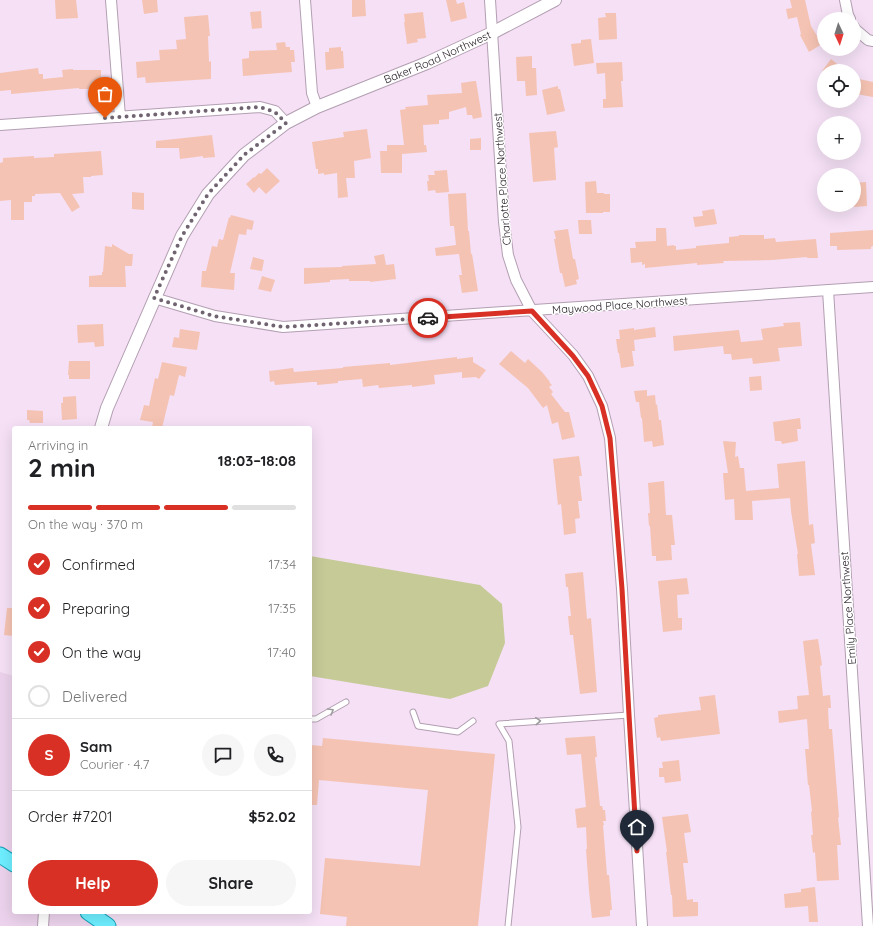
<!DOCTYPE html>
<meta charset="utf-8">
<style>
:root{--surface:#fff;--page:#f6f6f6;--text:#202124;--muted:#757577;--line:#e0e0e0;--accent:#d93025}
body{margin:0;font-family:Quicksand,sans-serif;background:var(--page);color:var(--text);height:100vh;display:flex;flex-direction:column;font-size:15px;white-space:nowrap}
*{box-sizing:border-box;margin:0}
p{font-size:13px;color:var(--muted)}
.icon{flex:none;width:22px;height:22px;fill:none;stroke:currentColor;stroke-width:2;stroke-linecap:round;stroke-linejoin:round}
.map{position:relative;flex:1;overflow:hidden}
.sheet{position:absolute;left:12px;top:426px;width:300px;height:488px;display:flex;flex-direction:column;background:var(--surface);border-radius:4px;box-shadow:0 4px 16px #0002}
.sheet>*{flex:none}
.needle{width:26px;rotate:176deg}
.buttons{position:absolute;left:817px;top:12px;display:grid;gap:8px}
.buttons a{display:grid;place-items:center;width:44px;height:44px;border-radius:50%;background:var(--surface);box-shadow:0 4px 16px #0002;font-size:20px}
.pin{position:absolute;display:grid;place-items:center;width:34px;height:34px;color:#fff;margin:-41px -17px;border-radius:50% 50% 50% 0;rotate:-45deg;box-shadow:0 0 4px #0007}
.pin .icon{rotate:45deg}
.courier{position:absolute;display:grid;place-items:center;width:40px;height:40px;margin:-20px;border:3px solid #d93025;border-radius:50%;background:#fff;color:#222;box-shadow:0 1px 5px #0007}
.overview em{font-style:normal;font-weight:700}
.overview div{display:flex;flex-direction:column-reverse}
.overview{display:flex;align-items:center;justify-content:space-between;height:68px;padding:0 16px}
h1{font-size:26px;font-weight:700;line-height:30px}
.bar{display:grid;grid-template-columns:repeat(4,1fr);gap:6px 4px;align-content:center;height:48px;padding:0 16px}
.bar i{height:5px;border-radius:3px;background:var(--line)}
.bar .active{background:var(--accent)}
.bar p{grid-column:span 4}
.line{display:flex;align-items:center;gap:10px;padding:0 16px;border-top:1px solid var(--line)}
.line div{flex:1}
.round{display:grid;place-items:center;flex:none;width:42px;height:42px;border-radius:21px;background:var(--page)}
ol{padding:0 16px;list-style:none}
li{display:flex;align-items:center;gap:12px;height:44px}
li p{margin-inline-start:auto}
li .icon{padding:4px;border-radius:50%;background:var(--accent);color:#fff;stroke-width:4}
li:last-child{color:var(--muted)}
li i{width:22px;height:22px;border:2px solid var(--line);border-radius:50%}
.action{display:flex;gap:8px;margin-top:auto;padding:8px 16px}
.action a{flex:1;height:46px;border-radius:24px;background:var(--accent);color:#fff;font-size:16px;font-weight:700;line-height:46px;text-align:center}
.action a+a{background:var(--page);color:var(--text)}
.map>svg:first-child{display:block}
.built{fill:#ecd2ec}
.green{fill:#c6ca97}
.building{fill:#f5c3b3}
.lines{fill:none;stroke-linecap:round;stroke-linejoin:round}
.service-casing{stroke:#b39fb2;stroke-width:7}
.minor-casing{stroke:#b39fb2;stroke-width:12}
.tertiary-casing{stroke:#b39fb2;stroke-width:14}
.primary-casing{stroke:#169fb4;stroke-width:17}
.service{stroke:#fff;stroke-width:5}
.minor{stroke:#fff;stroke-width:10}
.tertiary{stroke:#fff;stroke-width:12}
.primary{stroke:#6deeff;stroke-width:15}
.oneway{stroke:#9e9b9e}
.done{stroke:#706470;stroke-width:4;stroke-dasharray:0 7.2}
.route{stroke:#d93025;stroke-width:5}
.labels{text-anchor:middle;stroke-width:3;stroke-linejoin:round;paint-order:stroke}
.street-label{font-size:11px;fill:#282128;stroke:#fff}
</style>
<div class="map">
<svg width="873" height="926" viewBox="0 0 873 926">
<rect width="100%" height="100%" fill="#f5e0f5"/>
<!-- built -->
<path class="built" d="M0,672L14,676V912H96L113,926H0Z"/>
<!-- green -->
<path class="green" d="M310,556L480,585L502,604L505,643L488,686L450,699L310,676Z"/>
<!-- building -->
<path class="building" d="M55,0H76L78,18L56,19Z
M142,0H157L158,12L144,14Z
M352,0H365L366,16L352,17Z
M446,0H456L457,4L464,2L467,18L451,22Z
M790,0H805L811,26L822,44L809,52L800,35L801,34L797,17L788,19L786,9L792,8Z
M261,11L262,28L252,29L250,12Z
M423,12L426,38L417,39L418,42L407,44L404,22H405L404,14Z
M605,13H616L617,39L599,40L598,18L606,17Z
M208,15L210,36H208L209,62L211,61V79L146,83L145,77L137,78L136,62L160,60L159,50L177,49L176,40L186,39L184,17Z
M591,39L594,63L574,66L571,44L581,43V40Z
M285,42L286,47H290V50H294L295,62H291L292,72L243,76L242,59L249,58V51L277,50L276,43Z
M341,47V51H343L344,68L326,70L325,52H329V48Z
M532,56V68H536L537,95L526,96L525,81H517L516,57Z
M831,59L846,71H822Z
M622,62L623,81H621L623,107L603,108V99H606L605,73L597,74L596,63Z
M38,68L39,74H43V79L63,77L62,70L73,69V70H101V89H79V88L11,94V90L0,91V73Z
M859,79L873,82V97L856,94Z
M474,81H476L482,117L473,119L472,115H467L466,107L449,112V119L439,120V124L423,125L424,145H426L427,152L402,154V173H381L380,151H387V145H404L400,110L406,109L405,107L428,105L427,95L462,93L461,83Z
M558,86V89H560L565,111L547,115L542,90Z
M367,129L371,158L354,161L355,178H346L348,197L338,198L337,173L324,175V173L318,174V169H316L312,142L344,137L343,132Z
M556,131L558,147L554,148L556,178V180L533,182L529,133Z
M212,135L215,157L203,158V156L180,159L179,148H156V141Z
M481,138V150H470V139Z
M101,151L103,175L91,176V177H83L84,193L72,194L80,207L72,212L60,193L35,194V196H32V202H24V220H11V200L0,201V163L3,162V158L34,156V158L54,157V154Z
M267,168L280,181L266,194L259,187L254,193L246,184L254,177V178L259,173L261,174Z
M447,170L449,192L436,193L435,190L428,191L427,181H429L428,175H435L434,171Z
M596,181L597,193H604V194H610V212H603V213H586L585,182Z
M866,182L867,206L854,207V183Z
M132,192L144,193V210L132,209Z
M466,193L468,231H469L471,254H472L478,291L462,293L459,275H462L459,254L436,256L435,248L456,245L454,226H450L448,194Z
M714,209L717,224L695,227L693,217L703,216L702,211Z
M231,215L254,221L252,230L247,229L246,235L239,234L230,273H235L234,290L201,287L202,271H206L212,246L217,247L219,239L223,240L229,217L230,218Z
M578,220H591L592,234H579Z
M656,228H666L667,246L674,245V246H676V250L696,248V246L729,243V237L739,236V235H764V239L775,238L776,242L816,239L818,258H807V257L772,260L723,261L724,263L697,265V263L645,268V264L642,265V262L631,263L630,248H636L635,242L656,241Z
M568,229L573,259H575L579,279L576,280L577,284L565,287L562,273H560L554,239H556L554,231Z
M873,230V246L871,247V249L837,250V246H830V233Z
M112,244L129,254H133L132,266H125L126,287H89V276L102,275V272H103L105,246L112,247Z
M384,254L386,265L394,264L396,279L370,282V281H349V279L330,280V282L304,284V268L342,267V266L376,264L374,256Z
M253,257L264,260L262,271L250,269Z
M262,276L275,280L271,292L258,289Z
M800,322L802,346L778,348L780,361L753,364L752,358L732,360L731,354H724L723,346L674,351L673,336L739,330L741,342L763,340L761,329L784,326L783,323Z
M103,324L104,346L95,347L94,342L78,343L77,325Z
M655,327L656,337L634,340L635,351H632L634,366L621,368L619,353H618L616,339H620L619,330L634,328V330Z
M180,329L200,332L197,350L172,347L174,337L179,338Z
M511,351L525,363L528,359L542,372L550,382H549L552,385L549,387L553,392L551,394L565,412H569L575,437L562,440L558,422L552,424L547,405L543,408L528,388L499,364Z
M457,357V359L473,357V362L486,370L479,379L476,377L462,378V372L434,375L435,384L412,387V385L379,388L378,385L363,387L362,379L338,381V383L317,385V382H312L275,385L274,381L270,382L269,371L293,368L294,372L343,368V367L390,363V365Z
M69,361H90V379H69V375H68Z
M162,362L187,367L185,377L179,375L174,396L170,395L162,428H152L153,422L140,420L144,405L149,406L155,378L158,379Z
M761,376L762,390L750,391L749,377Z
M647,390V396L655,395L656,405L657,404L659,420H661L664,445L653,447L652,441L644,442L642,418H641L639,402H636L634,391Z
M76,396L77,419L62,420L61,403H63V397Z
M27,410L43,411V423H30L29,420H27Z
M800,418L801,429H797L798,441L782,444L781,441H775L773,422Z
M723,441L736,442L735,457L738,456L740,468H744L746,491L779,488L777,464L805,461L809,525L813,524L815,543L811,544L815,575L799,576L797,554H798L791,511L790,498L752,501L753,520H735L734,499L725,500L723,473H728Z
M579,456L582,476H579L582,501H578L580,518L575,519L576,533L564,535L561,504L558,505L553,459Z
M664,481L666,515H672L675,545H671L672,560L656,561V556H652L650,526H649L648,513H650L648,483Z
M583,572L587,619L591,618L597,692L580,694L573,635H570L568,616H571L568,587H566L565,574Z
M687,578L689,594L677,595L678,618H682V630L663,632L658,581Z
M7,608H14V636L4,635Z
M818,639L822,665L820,666L823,696L830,695L831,708H828L829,729H832L839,817L838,818L841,845H837L839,880L817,881L815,852L813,853L811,835H813L811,812L812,811L809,785H808L805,749H809L807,719L779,723L778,711L798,709L797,696L809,695L803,641Z
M715,695L720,734L661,741L660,737L657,738L654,718L658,717V715L701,710L699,697Z
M595,736L597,757H595L600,806H602L603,810H605L606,821H603L604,825H603L607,875H609L612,910H610V916L592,918L589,891L586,849H587L586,827L577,828L575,809L586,807L581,754L567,755L565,738Z
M323,738L495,754L478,926H346L347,917L320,914L325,858L420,866L428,790L319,780L317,805H310V745L322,746Z
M679,760L681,781L665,783L664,777H659V768H663L662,762Z
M688,814L691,832L684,833L688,863H683L687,900L693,899V902H698V916L673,917L672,895H671L666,852H667L662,817Z
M815,887L818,922H809L808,906L785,908L784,894L801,892V889Z"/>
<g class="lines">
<defs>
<path id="service" d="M413,712L418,726L458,732L473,721
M310,719H316L346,702
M508,926L518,827L509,741L499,724L629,715"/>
<path id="minor" d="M111,0L120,117
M305,0L312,93L317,107
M490,0L504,222L508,255L516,280L532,311L573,355L588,376L602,406L610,438L622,589L629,715L642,926
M845,0L848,15L850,19
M854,27L855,29L868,40L873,41
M0,125L260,107L275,111L286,123
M828,290L868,926
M154,298L215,316L283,327L873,287
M43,926L44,912"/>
<g id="tertiary">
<path id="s1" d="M101,428L107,408L182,236L208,194L244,155L286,123L317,107L427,63L492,33L555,0"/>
</g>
<path id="primary" d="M0,855L14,864
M88,912L108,926"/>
</defs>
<!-- service casing -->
<use href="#service" class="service-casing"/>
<!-- minor casing -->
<use href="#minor" class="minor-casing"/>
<!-- tertiary casing -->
<use href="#tertiary" class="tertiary-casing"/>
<!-- primary casing -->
<use href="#primary" class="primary-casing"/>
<!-- service -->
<use href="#service" class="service"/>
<!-- minor -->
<use href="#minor" class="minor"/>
<!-- tertiary -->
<use href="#tertiary" class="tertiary"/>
<!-- primary -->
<use href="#primary" class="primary"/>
</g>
<!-- one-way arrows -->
<defs><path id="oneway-chevron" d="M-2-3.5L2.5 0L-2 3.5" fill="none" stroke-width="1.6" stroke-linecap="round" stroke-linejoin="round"/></defs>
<g class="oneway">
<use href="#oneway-chevron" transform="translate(331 711) rotate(-30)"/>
<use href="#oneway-chevron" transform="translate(538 721) rotate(-4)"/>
</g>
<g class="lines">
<!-- done -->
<path class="done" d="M105,118L260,107L275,112L286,123L244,155L208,194L182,236L154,298L214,316L283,327L428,318"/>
<!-- route -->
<path class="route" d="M428,318L532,311L573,356L588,376L602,406L610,438L622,589L629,715L637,851"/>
</g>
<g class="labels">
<!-- street labels -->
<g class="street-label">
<text dy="4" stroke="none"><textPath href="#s1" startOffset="529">Baker Road Northwest</textPath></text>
<text transform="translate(502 179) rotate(-94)" y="4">Charlotte Place Northwest</text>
<text transform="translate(620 305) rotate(-4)" y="4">Maywood Place Northwest</text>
<text transform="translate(848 608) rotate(-94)" y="4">Emily Place Northwest</text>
</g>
</g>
</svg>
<div class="buttons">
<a><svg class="needle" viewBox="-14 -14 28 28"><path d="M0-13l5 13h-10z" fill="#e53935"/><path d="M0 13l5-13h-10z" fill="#757577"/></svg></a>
<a><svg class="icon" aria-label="locate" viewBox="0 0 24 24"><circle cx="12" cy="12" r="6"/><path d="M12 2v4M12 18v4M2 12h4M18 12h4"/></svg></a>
<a>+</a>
<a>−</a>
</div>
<div class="pin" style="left:105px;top:118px;background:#ea580c"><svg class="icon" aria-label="bag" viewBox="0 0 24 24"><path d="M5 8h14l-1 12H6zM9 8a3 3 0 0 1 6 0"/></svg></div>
<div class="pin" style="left:637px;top:851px;background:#1f2937"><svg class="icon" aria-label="home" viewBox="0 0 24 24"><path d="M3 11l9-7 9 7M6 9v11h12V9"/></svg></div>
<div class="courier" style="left:428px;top:318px"><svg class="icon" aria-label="car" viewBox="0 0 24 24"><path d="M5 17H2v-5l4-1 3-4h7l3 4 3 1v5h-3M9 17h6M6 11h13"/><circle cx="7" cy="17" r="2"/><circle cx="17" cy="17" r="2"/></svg></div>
<section class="sheet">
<div class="overview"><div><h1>2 min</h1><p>Arriving in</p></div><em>18:03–18:08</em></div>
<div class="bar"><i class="active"></i><i class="active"></i><i class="active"></i><i></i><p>On the way · 370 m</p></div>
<ol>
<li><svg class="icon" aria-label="check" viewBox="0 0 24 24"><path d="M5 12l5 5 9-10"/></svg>Confirmed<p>17:34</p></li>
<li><svg class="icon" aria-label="check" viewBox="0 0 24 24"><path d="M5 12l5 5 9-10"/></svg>Preparing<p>17:35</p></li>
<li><svg class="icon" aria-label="check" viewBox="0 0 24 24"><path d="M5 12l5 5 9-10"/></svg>On the way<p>17:40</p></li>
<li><i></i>Delivered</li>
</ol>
<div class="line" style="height:72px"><b class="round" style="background:var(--accent);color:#fff">S</b><div><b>Sam</b><p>Courier · 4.7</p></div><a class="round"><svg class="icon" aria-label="chat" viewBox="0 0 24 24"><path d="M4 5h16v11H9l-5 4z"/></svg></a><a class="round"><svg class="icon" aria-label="phone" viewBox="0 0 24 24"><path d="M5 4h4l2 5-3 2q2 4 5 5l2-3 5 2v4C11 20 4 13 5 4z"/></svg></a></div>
<div class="line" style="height:52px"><div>Order #7201</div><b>$52.02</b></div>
<div class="action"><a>Help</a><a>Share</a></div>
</section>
</div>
